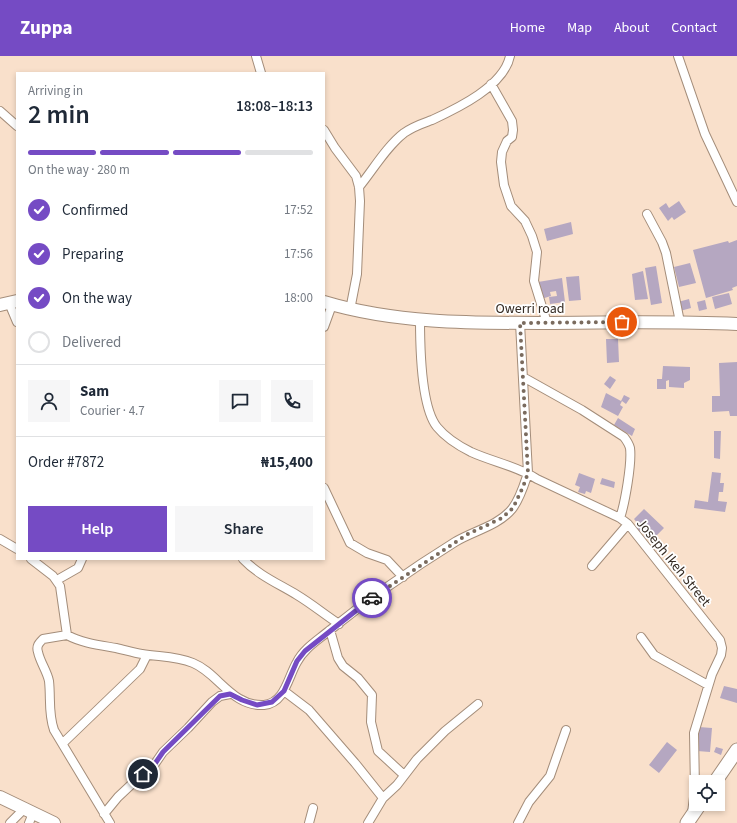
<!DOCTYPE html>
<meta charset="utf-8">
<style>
:root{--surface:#fff;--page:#f6f6f7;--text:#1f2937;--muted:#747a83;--line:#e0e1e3;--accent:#754bc4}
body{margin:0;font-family:"Source Sans 3",sans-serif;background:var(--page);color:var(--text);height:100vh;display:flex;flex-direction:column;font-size:15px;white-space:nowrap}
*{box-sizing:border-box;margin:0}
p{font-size:13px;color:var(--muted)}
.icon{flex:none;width:22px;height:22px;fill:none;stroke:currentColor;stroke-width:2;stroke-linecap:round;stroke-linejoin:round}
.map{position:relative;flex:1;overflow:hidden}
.details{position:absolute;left:16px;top:16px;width:309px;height:488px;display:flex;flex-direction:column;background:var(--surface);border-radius:0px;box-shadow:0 2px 6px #0003}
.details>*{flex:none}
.buttons{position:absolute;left:689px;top:719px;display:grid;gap:8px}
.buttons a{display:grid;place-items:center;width:36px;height:36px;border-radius:0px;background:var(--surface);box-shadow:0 2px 6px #0003;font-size:20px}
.pin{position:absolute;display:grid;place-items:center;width:34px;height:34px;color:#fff;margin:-17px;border:2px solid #fff;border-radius:50%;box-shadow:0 1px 4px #0007}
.courier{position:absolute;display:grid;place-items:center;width:40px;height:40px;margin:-20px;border:3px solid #754bc4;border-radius:50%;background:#fff;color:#222;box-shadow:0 1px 5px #0007}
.summary em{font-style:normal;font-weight:600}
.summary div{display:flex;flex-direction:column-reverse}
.summary{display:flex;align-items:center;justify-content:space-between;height:68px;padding:0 12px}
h1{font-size:26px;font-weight:600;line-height:30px}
.bar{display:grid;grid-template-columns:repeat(4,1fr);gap:6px 4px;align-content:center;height:48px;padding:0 12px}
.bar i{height:5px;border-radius:3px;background:var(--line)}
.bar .selected{background:var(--accent)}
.bar p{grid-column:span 4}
.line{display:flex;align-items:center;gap:10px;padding:0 12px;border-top:1px solid var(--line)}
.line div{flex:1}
.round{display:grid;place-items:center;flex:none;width:42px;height:42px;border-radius:0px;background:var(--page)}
ol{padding:0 12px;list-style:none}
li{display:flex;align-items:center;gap:12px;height:44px}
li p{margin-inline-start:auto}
li .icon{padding:4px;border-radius:50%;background:var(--accent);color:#fff;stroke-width:4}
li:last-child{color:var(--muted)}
li i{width:22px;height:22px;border:2px solid var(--line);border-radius:50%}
.primary-button{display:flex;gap:8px;margin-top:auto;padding:8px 12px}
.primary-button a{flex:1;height:46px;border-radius:0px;background:var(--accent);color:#fff;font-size:16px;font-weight:600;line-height:46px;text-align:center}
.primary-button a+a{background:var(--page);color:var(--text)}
header{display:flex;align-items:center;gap:24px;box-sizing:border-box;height:56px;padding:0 20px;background:var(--accent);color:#fff}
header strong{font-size:19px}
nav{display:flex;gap:22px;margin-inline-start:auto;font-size:14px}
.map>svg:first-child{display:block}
.building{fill:#b5a7c1}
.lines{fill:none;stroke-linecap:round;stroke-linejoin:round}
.street-casing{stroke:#a48d7a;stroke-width:10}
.secondary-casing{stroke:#a48d7a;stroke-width:14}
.primary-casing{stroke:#a48d7a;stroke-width:15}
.street{stroke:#fff;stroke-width:8}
.secondary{stroke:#fff;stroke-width:12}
.primary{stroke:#fff;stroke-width:13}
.done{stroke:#7a6b5e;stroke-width:4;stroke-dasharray:0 7.2}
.route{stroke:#754bc4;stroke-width:5}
.labels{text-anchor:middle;stroke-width:3.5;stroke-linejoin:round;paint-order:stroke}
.street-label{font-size:14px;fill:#362c24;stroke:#fff}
</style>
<header>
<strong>Zuppa</strong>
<nav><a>Home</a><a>Map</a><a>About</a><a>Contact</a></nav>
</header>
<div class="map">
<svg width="737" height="767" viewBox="0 0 737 767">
<rect width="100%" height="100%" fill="#f9e0cb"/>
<!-- building -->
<path class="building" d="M679,145L686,156L674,164L672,161L668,165L659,152L666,147L669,152Z
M571,166L573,178L547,185L544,173Z
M737,184V230L732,232L733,234L706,242L693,194L728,185L729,187Z
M690,207L696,227L679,231L674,211Z
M656,210L662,247L651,249L645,212Z
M643,215L648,243L635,244L632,218Z
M579,220L581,244L569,245L566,221Z
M562,222L565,246L550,248L549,241L557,240L556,235L550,236L551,240L541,243L538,226Z
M729,237L732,248L715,253L712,241Z
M689,243L691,252L680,255L678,246Z
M705,244L707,253L699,255L697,246Z
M606,283H618L619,306L607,307Z
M737,306V360H730L729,355L712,356V340H720L719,307Z
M663,310L690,311V324L684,327V332L669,331V324L666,325V333H657V323H662Z
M610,320L616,324L610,333L604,328Z
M606,337L621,345L624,339L630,342L626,348L622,345L620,349L623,351L618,360L601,351Z
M618,362L635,373L632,380L614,369Z
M714,375H721L720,403L714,402Z
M712,416L721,417L720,427H724L723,436H719L718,445L727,446L725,456L694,452L695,444L708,446Z
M579,417L595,423L591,437L586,435L585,438L578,436L580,431L575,429Z
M602,422L615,426L614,432L600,428Z
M644,453L664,472L653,483L648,479L645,482L644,481L646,478L641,473L639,476L634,471L638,468L634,463Z
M724,630L737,633V647L720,642Z
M699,671L712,672L710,696L697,695Z
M667,686L677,694L659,717L649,709Z
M716,691L723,693L721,699L714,696Z"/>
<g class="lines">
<defs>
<path id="street" d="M256,0L261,17
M678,0L705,78L737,146
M491,28L512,65L513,74L512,81L507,85L502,96L501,106L504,129L511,150L525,165L532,180L537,196L534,225L547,267
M0,55L17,70
M324,74L335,92L356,120L359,131L360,145L357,218L350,254
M359,131C373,114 386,91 404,77C414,70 421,68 432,64C458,52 504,30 510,0
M647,158L662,186L666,197L680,266
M9,247L17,266
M420,263C420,288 421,351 437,371C446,382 459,390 471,396C493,406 517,410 537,423L620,462L628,468L720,584L722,592L721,599L712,618L694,677L695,733L692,757
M324,271L332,249
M523,321L582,354L624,381C627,385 629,388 630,392C632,407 625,447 620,462
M324,432L350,487L367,497L387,504L403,521
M0,483L17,493
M31,503L53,520L60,530L67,579C82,587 99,589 116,592C125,594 134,597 142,598C160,601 176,600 193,607C218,617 232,651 264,649C285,647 288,621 297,606C303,594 315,586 325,578C366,545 410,514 455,486C473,475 498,470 512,453C520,443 524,429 528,417L520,267
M243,503C258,519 279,528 297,539C312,548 325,559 339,568
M592,510L628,468
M57,524L78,512L82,503
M330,574L338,602L343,610L358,622L372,639L371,666L378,695L404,719
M67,579L43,583C39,587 36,590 38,596C40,606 47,615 49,625C51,643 48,657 54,674L110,767
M641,581L654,599L708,629
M284,635L309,654L355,707L383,742
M63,687L140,613L147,599
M104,758L118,741L134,726L152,712L163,696L188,672L212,646L220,640L230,638
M10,767L24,753
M29,767L33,757
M309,767L313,752
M368,767L383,742L397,729L417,703L445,675L478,648
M518,767L529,746L550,720L566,674"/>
<path id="secondary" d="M324,246C397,268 476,267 552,267C614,266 675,265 737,268
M0,249L17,245
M0,741L54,767"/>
<path id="primary" d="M715,726L737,694
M687,767L700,748"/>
</defs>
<!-- street casing -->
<use href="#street" class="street-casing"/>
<!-- secondary casing -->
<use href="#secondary" class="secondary-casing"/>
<!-- primary casing -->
<use href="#primary" class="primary-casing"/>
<!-- street -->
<use href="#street" class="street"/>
<!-- secondary -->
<use href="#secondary" class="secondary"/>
<!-- primary -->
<use href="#primary" class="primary"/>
</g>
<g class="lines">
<!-- done -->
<path class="done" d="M372,542L468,478L502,462L513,452L523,431L528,417L520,267L622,266"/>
<!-- route -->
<path class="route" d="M143,718L152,712L163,696L220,640L230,638L242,644L257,649L272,646L284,635L297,605L305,595L372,542"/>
</g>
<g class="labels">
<!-- street labels -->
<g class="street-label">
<text x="530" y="257">Owerri road</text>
<text transform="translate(674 506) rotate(51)" y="5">Joseph Ikeh Street</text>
</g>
</g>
</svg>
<div class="buttons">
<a><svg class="icon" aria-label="locate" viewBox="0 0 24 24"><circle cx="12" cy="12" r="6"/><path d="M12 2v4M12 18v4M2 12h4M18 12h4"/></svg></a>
</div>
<div class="pin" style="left:622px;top:266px;background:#ea580c"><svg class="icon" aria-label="bag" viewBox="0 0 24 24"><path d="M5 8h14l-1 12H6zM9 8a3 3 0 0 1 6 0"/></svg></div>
<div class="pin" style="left:143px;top:718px;background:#1f2937"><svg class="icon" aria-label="home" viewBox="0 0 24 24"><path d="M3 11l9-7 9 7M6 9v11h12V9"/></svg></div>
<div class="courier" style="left:372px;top:542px"><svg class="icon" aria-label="car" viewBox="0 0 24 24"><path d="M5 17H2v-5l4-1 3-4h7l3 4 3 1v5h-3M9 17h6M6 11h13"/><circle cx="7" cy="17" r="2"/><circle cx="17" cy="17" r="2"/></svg></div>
<section class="details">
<div class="summary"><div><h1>2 min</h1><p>Arriving in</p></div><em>18:08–18:13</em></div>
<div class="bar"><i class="selected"></i><i class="selected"></i><i class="selected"></i><i></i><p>On the way · 280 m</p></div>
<ol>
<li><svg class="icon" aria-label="check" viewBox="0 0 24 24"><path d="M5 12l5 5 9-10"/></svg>Confirmed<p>17:52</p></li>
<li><svg class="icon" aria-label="check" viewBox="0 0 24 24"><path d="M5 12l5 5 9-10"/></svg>Preparing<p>17:56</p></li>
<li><svg class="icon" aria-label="check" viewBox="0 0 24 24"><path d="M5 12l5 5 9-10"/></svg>On the way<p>18:00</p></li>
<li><i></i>Delivered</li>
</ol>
<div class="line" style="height:72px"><a class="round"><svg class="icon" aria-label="person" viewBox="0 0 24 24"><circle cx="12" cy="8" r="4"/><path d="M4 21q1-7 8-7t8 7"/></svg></a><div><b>Sam</b><p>Courier · 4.7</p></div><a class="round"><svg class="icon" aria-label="chat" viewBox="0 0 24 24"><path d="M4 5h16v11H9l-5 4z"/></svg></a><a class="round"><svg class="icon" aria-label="phone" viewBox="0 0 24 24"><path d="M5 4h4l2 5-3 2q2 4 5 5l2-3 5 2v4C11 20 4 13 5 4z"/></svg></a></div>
<div class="line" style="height:52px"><div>Order #7872</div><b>₦15,400</b></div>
<div class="primary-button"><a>Help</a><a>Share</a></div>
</section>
</div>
